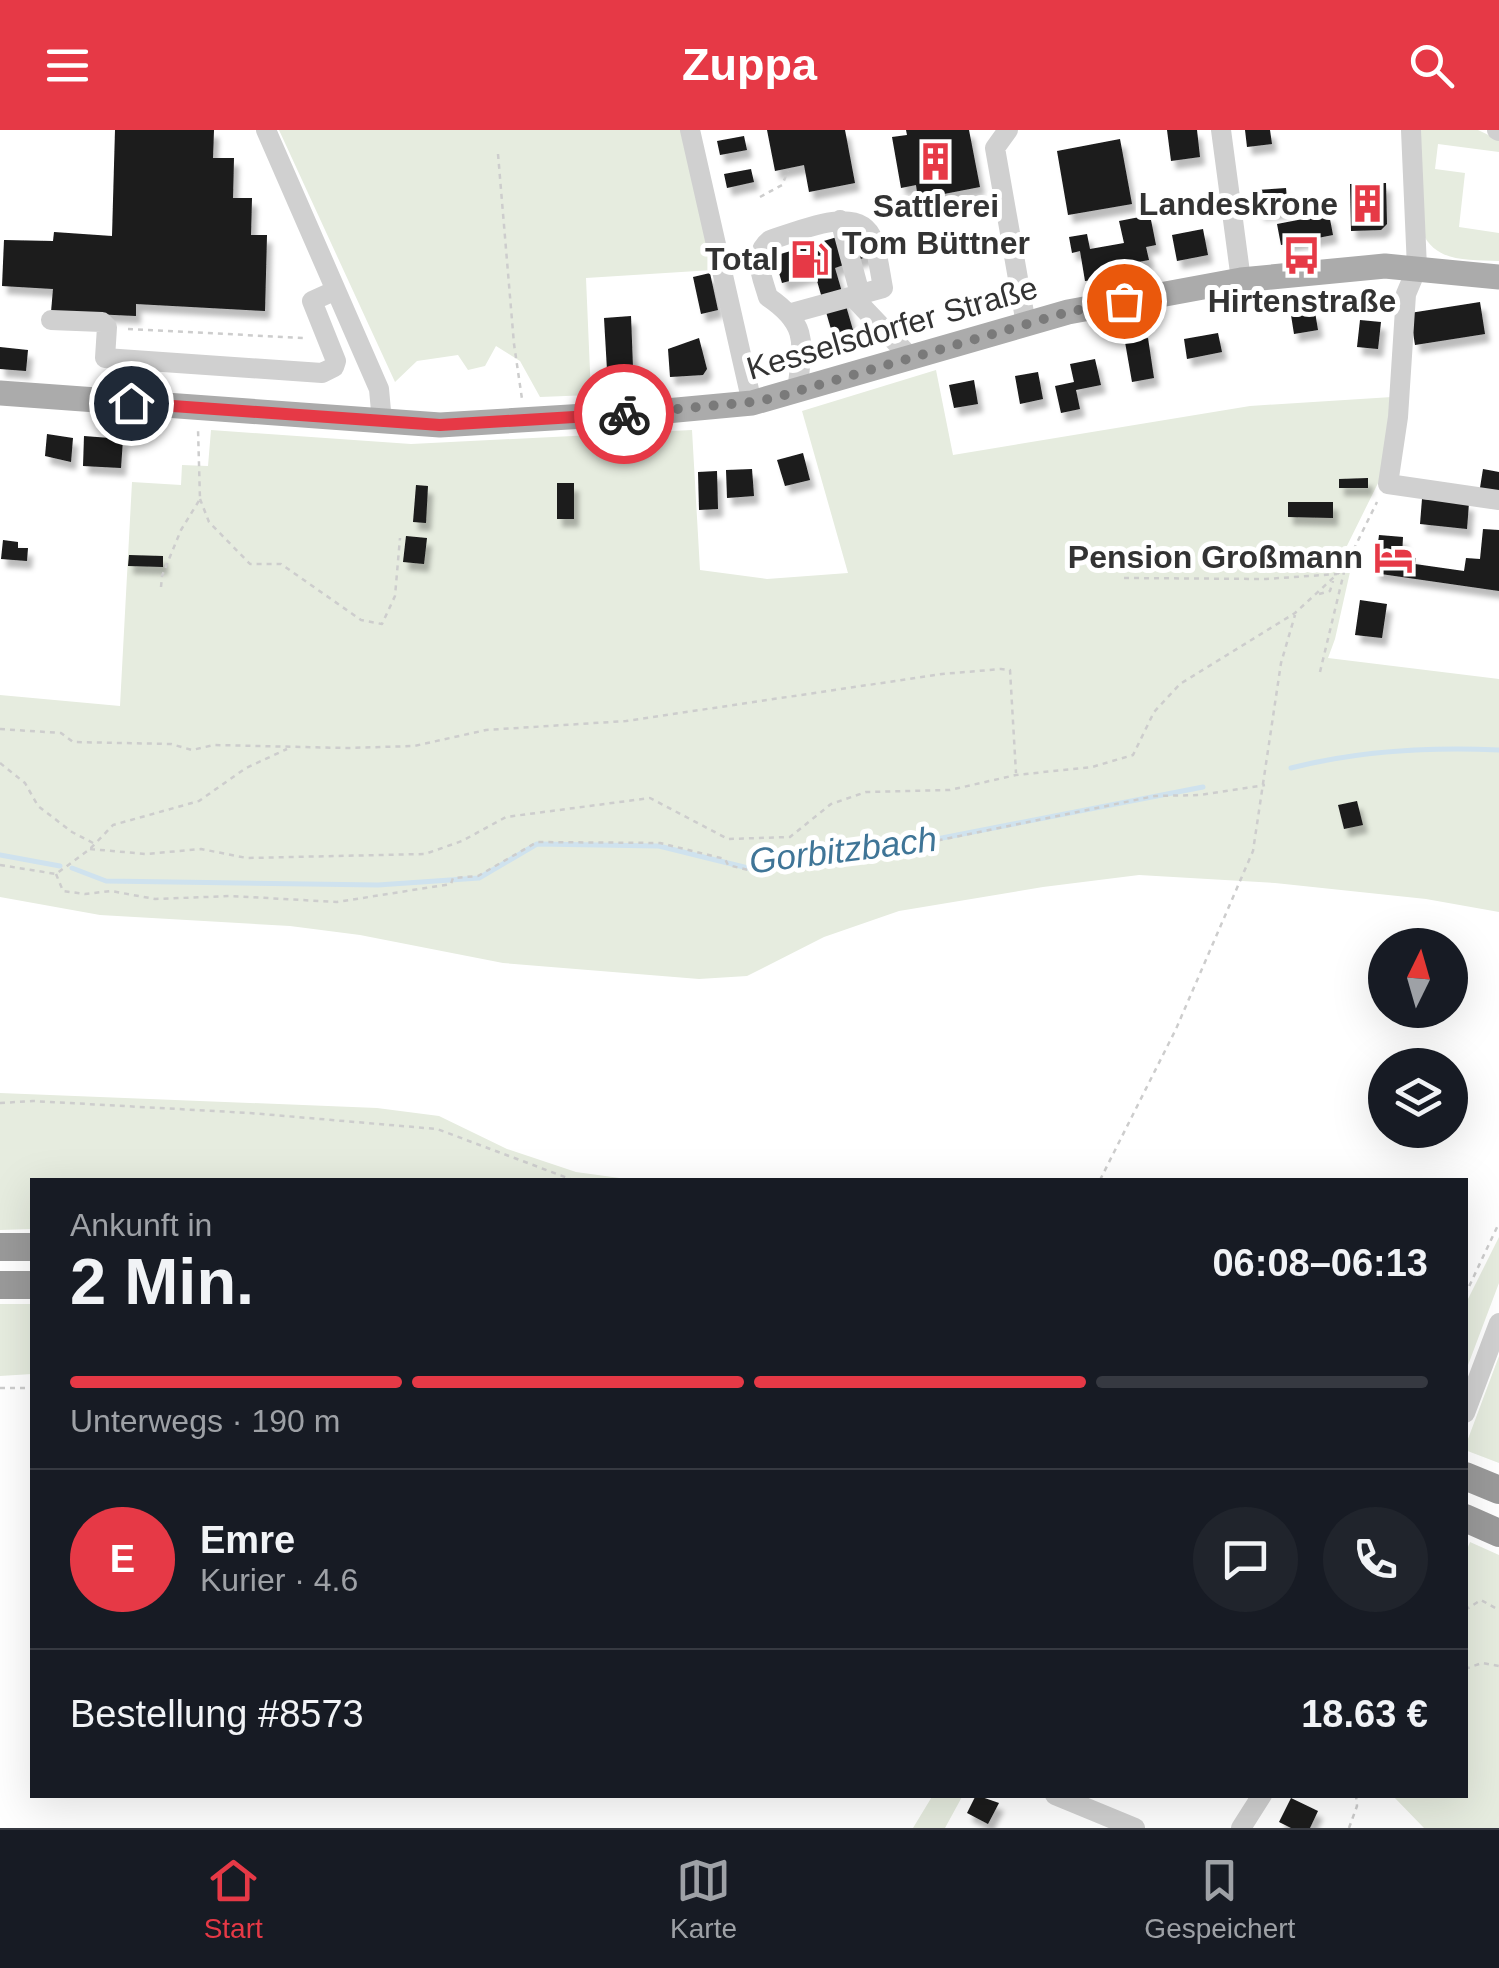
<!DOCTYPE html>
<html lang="de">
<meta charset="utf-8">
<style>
:root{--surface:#171b24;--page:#20242c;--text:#f1f3f6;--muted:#9ea1a6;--line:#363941;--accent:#e63946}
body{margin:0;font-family:Arial,sans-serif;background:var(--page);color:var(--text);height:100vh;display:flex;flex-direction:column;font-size:38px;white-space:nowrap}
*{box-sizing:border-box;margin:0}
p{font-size:32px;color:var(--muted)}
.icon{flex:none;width:55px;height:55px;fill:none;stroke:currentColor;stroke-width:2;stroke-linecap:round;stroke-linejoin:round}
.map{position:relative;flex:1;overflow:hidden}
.drawer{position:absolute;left:30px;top:1048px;width:1438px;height:620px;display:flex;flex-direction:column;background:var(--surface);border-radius:0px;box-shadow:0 10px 40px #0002}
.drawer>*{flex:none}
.needle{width:65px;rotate:5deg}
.tools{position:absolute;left:1368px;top:798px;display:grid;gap:20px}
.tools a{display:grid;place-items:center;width:100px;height:100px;border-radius:50%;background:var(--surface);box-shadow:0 10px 40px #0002;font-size:50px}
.pin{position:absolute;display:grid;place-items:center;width:85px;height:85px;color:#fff;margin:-42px;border:5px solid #fff;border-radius:50%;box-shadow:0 2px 10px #0007}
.courier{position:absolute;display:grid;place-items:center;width:100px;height:100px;margin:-50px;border:8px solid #e63946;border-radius:50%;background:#fff;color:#222;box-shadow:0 2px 12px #0007}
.summary em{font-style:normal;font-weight:700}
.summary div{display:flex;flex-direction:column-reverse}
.summary{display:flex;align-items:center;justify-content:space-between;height:170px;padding:0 40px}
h1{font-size:65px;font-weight:700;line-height:75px}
.bar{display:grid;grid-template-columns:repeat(4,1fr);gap:15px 10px;align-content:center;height:120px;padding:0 40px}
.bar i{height:12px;border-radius:8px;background:var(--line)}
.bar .selected{background:var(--accent)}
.bar p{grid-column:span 4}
.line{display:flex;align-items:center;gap:25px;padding:0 40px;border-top:2px solid var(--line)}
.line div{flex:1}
.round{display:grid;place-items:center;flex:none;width:105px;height:105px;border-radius:52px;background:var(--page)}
header{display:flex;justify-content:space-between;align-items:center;height:130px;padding:0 40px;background:var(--accent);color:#fff;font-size:45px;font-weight:700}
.tab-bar{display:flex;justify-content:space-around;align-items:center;height:140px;border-top:2px solid var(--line);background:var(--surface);font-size:28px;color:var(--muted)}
.tab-bar a{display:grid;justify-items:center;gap:5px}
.tab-bar .selected{color:var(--accent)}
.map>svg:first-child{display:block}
.green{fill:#e6ecdf}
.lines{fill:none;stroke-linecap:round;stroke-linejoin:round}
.stream{stroke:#cfe2ee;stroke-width:5}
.building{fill:#1a1a1a;filter:url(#shadow)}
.path{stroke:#cdcdcd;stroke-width:2.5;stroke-dasharray:5 5;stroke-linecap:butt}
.minor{stroke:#d0d0d0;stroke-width:20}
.major{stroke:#ababab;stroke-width:25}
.highway{stroke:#9a9a9a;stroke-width:28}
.done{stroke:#7a7a7a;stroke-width:10;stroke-dasharray:0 18}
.route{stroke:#e63946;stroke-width:12}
.labels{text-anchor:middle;stroke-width:10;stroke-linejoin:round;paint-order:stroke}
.poi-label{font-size:32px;font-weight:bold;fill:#333;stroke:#fff;text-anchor:end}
.street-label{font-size:32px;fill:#333;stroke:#fff}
.water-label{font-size:35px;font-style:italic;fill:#3f7597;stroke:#fff}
</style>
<header><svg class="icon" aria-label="menu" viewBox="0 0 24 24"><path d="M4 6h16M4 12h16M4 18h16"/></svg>Zuppa<svg class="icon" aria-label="search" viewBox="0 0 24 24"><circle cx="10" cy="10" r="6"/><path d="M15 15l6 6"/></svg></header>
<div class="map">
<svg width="1499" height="1698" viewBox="0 0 1499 1698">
<defs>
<filter id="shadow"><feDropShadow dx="5" dy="8" stdDeviation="2.5" flood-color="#0004"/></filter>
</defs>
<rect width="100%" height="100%" fill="#fff"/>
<!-- green -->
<path class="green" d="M279,0H683L713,140L586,148L591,265L540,267L520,231L496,216L485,236L468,240L458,225L417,231L395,252Z
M1419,0H1478L1499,10V22L1438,14L1435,39L1465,43L1459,97L1499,103V131C1468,129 1437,134 1422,102Z
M936,240L953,325L1250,276L1392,267L1383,343L1338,434L1350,442L1335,509L1328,528L1499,549V782L1426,769L1275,753L1139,745L1043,757L899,781L824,807L747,846L699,849L503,833L360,805L290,796L100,785L0,767V565L120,576L132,352L181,355L182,335L208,336L211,300L411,314L692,300L700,440L767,449L848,443L802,281Z
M0,963L377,978L439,986L507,1019L576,1042L634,1050H32V1099L0,1100Z
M1499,1107V1153L1465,1243V1175Z
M0,1174H32V1244L0,1246Z
M1499,1226V1333L1465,1320V1317Z
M1470,1412L1499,1425V1698H1424L1392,1665H1465V1416L1468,1417Z
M933,1665H963L945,1698H913Z"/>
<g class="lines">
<!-- stream -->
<path class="stream" d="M1291,638C1358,621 1431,617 1499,620
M0,725L60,736
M72,738L106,751L378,755L479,748L537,714L659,716L752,739L818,717H896L1203,657"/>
</g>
<!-- building -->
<path class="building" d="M115,0H214L213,28H234L233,68H252L251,105H267L265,181L136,174V186L51,182L53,159L2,156L4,110L53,111L54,102L112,106Z
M767,0H845L855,53L809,62L804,35L775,41Z
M906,0H969L980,57L918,69L916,55L901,58L892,7L907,5Z
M1167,0H1197L1200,27L1171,31Z
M1245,0H1270L1272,14L1247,17Z
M744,6L747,20L720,25L717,11Z
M1120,9L1132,74L1068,85L1057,21Z
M751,39L754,52L727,58L724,44Z
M1386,53L1387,94L1381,100L1351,101L1350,54Z
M1286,58L1288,80L1259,83L1257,60Z
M1329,84L1333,105L1281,115L1277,94Z
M1150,85L1156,115L1146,117L1149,130L1138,132L1140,145L1085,151L1080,121L1072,123L1069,107L1087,104L1090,119L1124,113L1119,91Z
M1203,99L1208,125L1177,131L1172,105Z
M837,107L841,120L866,114L869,126L835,138L853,200L833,206L815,144L782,153L774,126Z
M710,143L718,180L701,184L693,147Z
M1480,172L1485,204L1415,215L1410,183Z
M1315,182L1318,200L1294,204L1291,185Z
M631,186L633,238L607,240L604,188Z
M1360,190L1381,192L1378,219L1357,217Z
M1218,203L1222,222L1187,229L1184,209Z
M699,208L707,239L703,245L670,247L668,219Z
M1148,208L1154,248L1132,252L1125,212Z
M0,217L28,220L26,241L0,239Z
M1095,229L1101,255L1076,260L1080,279L1061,283L1055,256L1074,252L1070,234Z
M1038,242L1043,269L1020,274L1015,246Z
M974,250L978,274L954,278L949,255Z
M47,304L73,308L71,332L45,326Z
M84,306L123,309L121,338L83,336Z
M803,323L810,350L785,356L777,330Z
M752,339L754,366L727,368L726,340Z
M1483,339L1499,342V366L1479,364Z
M717,341L718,379L699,380L698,342Z
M1368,348V358H1339V349Z
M557,353H574V389H557Z
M416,355L428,356L426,393L413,392Z
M1422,369L1469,373L1467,399L1420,394Z
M1288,372H1333V388L1288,387Z
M1483,399L1499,400V461L1374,443L1379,405L1403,407L1402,426L1416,428L1415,434L1464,441L1466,428L1480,429Z
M406,406L427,408L424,434L403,432Z
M3,410L18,412V418H28L27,431L1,429Z
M129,425L163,426V437L128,436Z
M1360,470L1387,474L1382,508L1355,505Z
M1357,671L1363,695L1344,699L1338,675Z
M976,1665L999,1673L988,1694L967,1683Z
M1291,1668L1318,1681L1310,1698H1291L1279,1692Z"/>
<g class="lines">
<!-- path -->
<path class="path" d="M498,24L514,214L522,269
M760,67L782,55L788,41
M128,199L304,208
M200,369L209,392L250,434H281L361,490L382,494L395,466L400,408
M1124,448L1266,449L1337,444
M161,457L162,446L181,400L200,369L198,299
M1319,464L1330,461L1333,451
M1320,542L1345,438
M0,599L61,603L73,612L171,614L192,620L214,615L347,618L414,616L486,600L626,591L942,544L1001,539L1010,540L1016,643
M0,633L25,653L38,676L72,702L95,714
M90,719L146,724L201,719L247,728L425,724L462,711L506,687L650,668L728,709L790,707L831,674L866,662L950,660L1016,645L1092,637L1133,625L1154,582L1180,554L1295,483L1345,437L1377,372
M0,735L56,744L90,719L113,695L199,671L246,638L287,619
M56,744L63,761L85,764L111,761L155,769L231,766L337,772L451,754L453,748L478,746L537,712L660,713L725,729L728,735L752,741L819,719H896L1155,666L1200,665L1265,655
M0,973L33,971L250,983L437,999L573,1050
M1100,1050L1176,899L1253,721L1281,533L1295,485
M1465,1165L1499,1093
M0,1258H32
M1465,1480L1481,1470L1499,1480
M1465,1539L1482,1533L1499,1536
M1349,1698L1357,1676L1356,1665"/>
<!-- minor -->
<path class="minor" d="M266,0L379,259L382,292
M690,0L752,273
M1008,0L995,18L1026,194
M1221,0L1241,150
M1411,0L1417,138L1406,164L1398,287L1388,354L1499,370
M1497,0L1499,1
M840,90L860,164
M852,166L911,228
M792,183L883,158C880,142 878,125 873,110C859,72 798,102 770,110C751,125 762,146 768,167C811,196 802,216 797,262
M51,190L102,192L107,197L105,228L322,243L334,237L336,231L312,171L334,161
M1465,1283L1499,1193
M1055,1665L1135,1698
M1241,1698L1262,1665"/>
<!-- major -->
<path class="major" d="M0,263L440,295L666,281L752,273L1068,182L1241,150L1385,136L1499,147"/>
<!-- highway -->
<path class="highway" d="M0,1117H32
M0,1155H32
M1465,1346L1499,1360
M1465,1388L1499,1403"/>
</g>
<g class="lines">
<!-- done -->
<path class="done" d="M624,284L752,272L774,268L1068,182L1124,171"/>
<!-- route -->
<path class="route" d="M131,273L440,295L624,284"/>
</g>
<!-- icons -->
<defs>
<symbol id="building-bare" viewBox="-9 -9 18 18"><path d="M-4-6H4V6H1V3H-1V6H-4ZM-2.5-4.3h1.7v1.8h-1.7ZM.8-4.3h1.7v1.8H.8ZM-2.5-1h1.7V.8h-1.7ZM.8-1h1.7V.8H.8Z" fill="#e63946" stroke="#fff" stroke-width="2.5" paint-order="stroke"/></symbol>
<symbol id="bus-bare" viewBox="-9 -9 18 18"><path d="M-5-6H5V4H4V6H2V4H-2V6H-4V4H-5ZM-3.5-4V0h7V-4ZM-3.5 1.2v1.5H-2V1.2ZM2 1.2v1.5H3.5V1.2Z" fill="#e63946" stroke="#fff" stroke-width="2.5" paint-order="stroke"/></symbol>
<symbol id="fuel-bare" viewBox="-9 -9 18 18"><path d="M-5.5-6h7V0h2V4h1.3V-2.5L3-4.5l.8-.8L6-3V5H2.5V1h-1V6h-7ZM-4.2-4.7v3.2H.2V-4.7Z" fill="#e63946" stroke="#fff" stroke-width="2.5" paint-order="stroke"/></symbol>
<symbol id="hotel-bare" viewBox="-9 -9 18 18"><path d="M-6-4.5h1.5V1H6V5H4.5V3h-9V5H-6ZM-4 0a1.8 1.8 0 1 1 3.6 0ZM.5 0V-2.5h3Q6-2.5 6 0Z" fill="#e63946" stroke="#fff" stroke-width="2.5" paint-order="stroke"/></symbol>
</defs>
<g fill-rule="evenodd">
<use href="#building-bare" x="908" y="4" width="55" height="55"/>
<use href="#building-bare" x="1340" y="46" width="55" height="55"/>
<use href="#bus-bare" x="1274" y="98" width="55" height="55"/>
<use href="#fuel-bare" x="782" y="102" width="55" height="55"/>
<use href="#hotel-bare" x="1366" y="400" width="55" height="55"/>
</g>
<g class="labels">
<!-- poi labels -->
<g class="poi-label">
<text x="1338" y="85">Landeskrone</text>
<text x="936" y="87" text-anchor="middle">Sattlerei<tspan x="936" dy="37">Tom Büttner</tspan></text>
<text x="779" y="140">Total</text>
<text x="1302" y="182" text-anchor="middle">Hirtenstraße</text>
<text x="1363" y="438">Pension Großmann</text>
</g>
<!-- street labels -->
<g class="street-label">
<text transform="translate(892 198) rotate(-16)" y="11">Kesselsdorfer Straße</text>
</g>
<!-- water labels -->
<g class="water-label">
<text transform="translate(843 720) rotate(-7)" y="12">Gorbitzbach</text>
</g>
</g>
</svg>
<div class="tools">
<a><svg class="needle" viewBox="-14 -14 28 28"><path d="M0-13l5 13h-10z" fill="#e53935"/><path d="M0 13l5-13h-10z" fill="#9ea1a6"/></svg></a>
<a><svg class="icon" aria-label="layers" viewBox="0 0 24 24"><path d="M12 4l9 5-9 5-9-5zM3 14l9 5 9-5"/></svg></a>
</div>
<div class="pin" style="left:1124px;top:171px;background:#ea580c"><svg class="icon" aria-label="bag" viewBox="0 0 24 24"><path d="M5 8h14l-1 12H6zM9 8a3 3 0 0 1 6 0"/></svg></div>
<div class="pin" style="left:131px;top:273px;background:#1f2937"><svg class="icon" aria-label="home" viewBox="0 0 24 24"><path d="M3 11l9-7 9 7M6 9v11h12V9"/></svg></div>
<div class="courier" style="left:624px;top:284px"><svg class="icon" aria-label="bike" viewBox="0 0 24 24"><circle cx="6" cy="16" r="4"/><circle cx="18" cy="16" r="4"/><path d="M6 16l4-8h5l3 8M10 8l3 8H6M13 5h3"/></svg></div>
<section class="drawer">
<div class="summary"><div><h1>2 Min.</h1><p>Ankunft in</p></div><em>06:08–06:13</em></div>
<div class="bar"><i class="selected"></i><i class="selected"></i><i class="selected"></i><i></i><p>Unterwegs · 190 m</p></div>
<div class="line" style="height:180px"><b class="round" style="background:var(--accent);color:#fff">E</b><div><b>Emre</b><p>Kurier · 4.6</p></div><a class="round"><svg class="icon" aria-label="chat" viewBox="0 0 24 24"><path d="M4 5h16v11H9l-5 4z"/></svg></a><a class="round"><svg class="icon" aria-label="phone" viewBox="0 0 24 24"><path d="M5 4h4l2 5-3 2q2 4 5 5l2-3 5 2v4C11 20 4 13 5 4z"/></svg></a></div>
<div class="line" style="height:130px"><div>Bestellung #8573</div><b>18.63 €</b></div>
</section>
</div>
<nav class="tab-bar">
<a class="selected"><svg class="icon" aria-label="home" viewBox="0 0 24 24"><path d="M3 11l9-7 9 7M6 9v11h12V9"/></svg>Start</a>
<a><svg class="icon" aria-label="map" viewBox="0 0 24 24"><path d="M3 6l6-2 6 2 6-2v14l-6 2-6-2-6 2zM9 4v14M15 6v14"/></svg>Karte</a>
<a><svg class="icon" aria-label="saved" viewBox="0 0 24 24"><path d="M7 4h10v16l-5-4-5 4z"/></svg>Gespeichert</a>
</nav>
